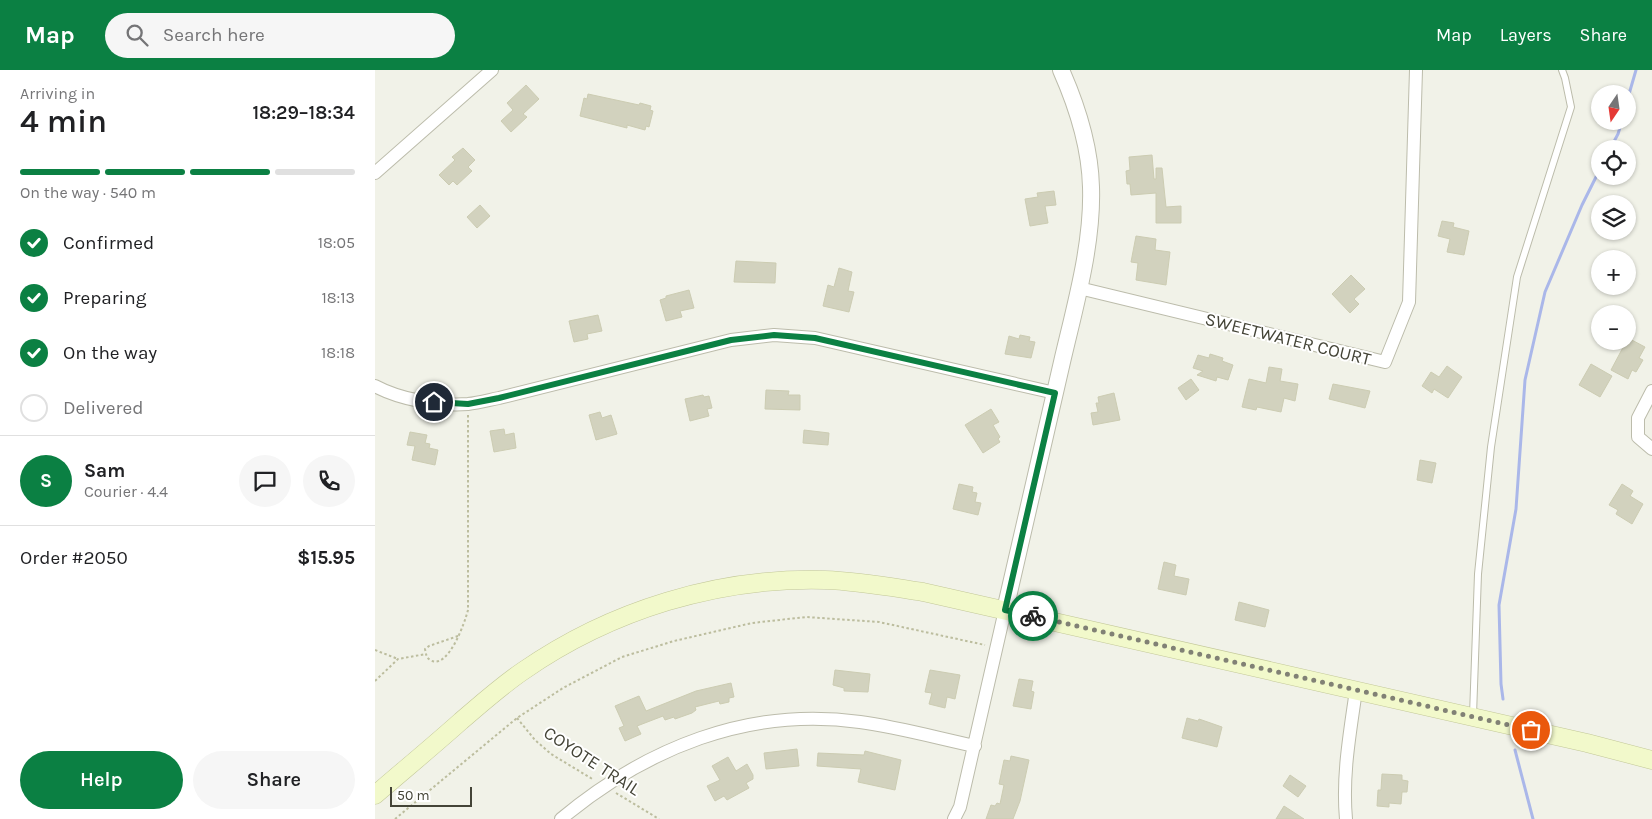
<!DOCTYPE html>
<meta charset="utf-8">
<style>
:root{--surface:#fff;--page:#f6f6f6;--text:#202124;--muted:#757577;--line:#e0e0e0;--accent:#0b8043}
body{margin:0;font-family:Karla,sans-serif;background:var(--page);color:var(--text);height:100vh;display:flex;flex-direction:column;font-size:19px;white-space:nowrap}
*{box-sizing:border-box;margin:0}
p{font-size:16px;color:var(--muted)}
.icon{flex:none;width:28px;height:28px;fill:none;stroke:currentColor;stroke-width:2;stroke-linecap:round;stroke-linejoin:round}
.map{position:relative;flex:1;overflow:hidden}
.details{display:flex;flex-direction:column;background:var(--surface);width:375px}
.details>*{flex:none}
.needle{width:32px;rotate:193deg}
.controls{position:absolute;left:1216px;top:15px;display:grid;gap:10px}
.controls a{display:grid;place-items:center;width:45px;height:45px;border-radius:50%;background:var(--surface);box-shadow:0 1px 4px #0004;font-size:25px}
.scale{position:absolute;left:15px;bottom:12px;width:82px;box-sizing:border-box;padding-left:5px;border:2px solid #444437;border-top:0;font-size:14px;line-height:18px;white-space:nowrap;color:#444437;-webkit-text-stroke:4px #fff;paint-order:stroke}
.pin{position:absolute;display:grid;place-items:center;width:42px;height:42px;color:#fff;margin:-21px;border:2px solid #fff;border-radius:50%;box-shadow:0 1px 5px #0007}
.courier{position:absolute;display:grid;place-items:center;width:50px;height:50px;margin:-25px;border:4px solid #0b8043;border-radius:50%;background:#fff;color:#222;box-shadow:0 1px 6px #0007}
.overview em{font-style:normal;font-weight:600}
.overview div{display:flex;flex-direction:column-reverse}
.overview{display:flex;align-items:center;justify-content:space-between;height:85px;padding:0 20px}
h1{font-size:32px;font-weight:600;line-height:38px}
.bar{display:grid;grid-template-columns:repeat(4,1fr);gap:8px 5px;align-content:center;height:60px;padding:0 20px}
.bar i{height:6px;border-radius:4px;background:var(--line)}
.bar .on{background:var(--accent)}
.bar p{grid-column:span 4}
.line{display:flex;align-items:center;gap:12px;padding:0 20px;border-top:1px solid var(--line)}
.line div{flex:1}
.round{display:grid;place-items:center;flex:none;width:52px;height:52px;border-radius:26px;background:var(--page)}
ol{padding:0 20px;list-style:none}
li{display:flex;align-items:center;gap:15px;height:55px}
li p{margin-inline-start:auto}
li .icon{padding:5px;border-radius:50%;background:var(--accent);color:#fff;stroke-width:4}
li:last-child{color:var(--muted)}
li i{width:28px;height:28px;border:2px solid var(--line);border-radius:50%}
.action{display:flex;gap:10px;margin-top:auto;padding:10px 20px}
.action a{flex:1;height:58px;border-radius:30px;background:var(--accent);color:#fff;font-size:20px;font-weight:600;line-height:58px;text-align:center}
.action a+a{background:var(--page);color:var(--text)}
header{display:flex;align-items:center;gap:30px;box-sizing:border-box;height:70px;padding:0 25px;background:var(--accent);color:#fff}
header strong{font-size:24px}
nav{display:flex;gap:28px;margin-inline-start:auto;font-size:18px}
.search{width:350px;height:45px;background:var(--page);display:flex;align-items:center;gap:12px;box-sizing:border-box;padding:0 18px;border-radius:28px;color:var(--muted);font-size:19px}
main{display:flex;flex:1;min-height:0}
.map>svg:first-child{display:block}
.lines{fill:none;stroke-linecap:round;stroke-linejoin:round}
.stream{stroke:#aab7e9;stroke-width:3}
.building{fill:#d2d2be;stroke:#ccccb2}
.service-casing{stroke:#bcbcab;stroke-width:8}
.minor-casing{stroke:#bcbcab;stroke-width:14}
.tertiary-casing{stroke:#bcbcab;stroke-width:18}
.secondary-casing{stroke:#c2c798;stroke-width:19}
.path{stroke:#bcbd9e;stroke-width:2;stroke-dasharray:2.5 2.5;stroke-linecap:butt}
.service{stroke:#fff;stroke-width:6}
.minor{stroke:#fff;stroke-width:12}
.tertiary{stroke:#fff;stroke-width:16}
.secondary{stroke:#f2f9cb;stroke-width:18}
.done{stroke:#818175;stroke-width:5;stroke-dasharray:0 9}
.route{stroke:#0b8043;stroke-width:6}
.labels{text-anchor:middle;stroke-width:4;stroke-linejoin:round;paint-order:stroke}
.street-label{font-size:18px;fill:#444437;stroke:#fff}
</style>
<header>
<strong>Map</strong>
<div class="search"><svg class="icon" aria-label="search" viewBox="0 0 24 24"><circle cx="10" cy="10" r="6"/><path d="M15 15l6 6"/></svg>Search here</div>
<nav><a>Map</a><a>Layers</a><a>Share</a></nav>
</header>
<main>
<section class="details">
<div class="overview"><div><h1>4 min</h1><p>Arriving in</p></div><em>18:29–18:34</em></div>
<div class="bar"><i class="on"></i><i class="on"></i><i class="on"></i><i></i><p>On the way · 540 m</p></div>
<ol>
<li><svg class="icon" aria-label="check" viewBox="0 0 24 24"><path d="M5 12l5 5 9-10"/></svg>Confirmed<p>18:05</p></li>
<li><svg class="icon" aria-label="check" viewBox="0 0 24 24"><path d="M5 12l5 5 9-10"/></svg>Preparing<p>18:13</p></li>
<li><svg class="icon" aria-label="check" viewBox="0 0 24 24"><path d="M5 12l5 5 9-10"/></svg>On the way<p>18:18</p></li>
<li><i></i>Delivered</li>
</ol>
<div class="line" style="height:90px"><b class="round" style="background:var(--accent);color:#fff">S</b><div><b>Sam</b><p>Courier · 4.4</p></div><a class="round"><svg class="icon" aria-label="chat" viewBox="0 0 24 24"><path d="M4 5h16v11H9l-5 4z"/></svg></a><a class="round"><svg class="icon" aria-label="phone" viewBox="0 0 24 24"><path d="M5 4h4l2 5-3 2q2 4 5 5l2-3 5 2v4C11 20 4 13 5 4z"/></svg></a></div>
<div class="line" style="height:65px"><div>Order #2050</div><b>$15.95</b></div>
<div class="action"><a>Help</a><a>Share</a></div>
</section>
<div class="map">
<svg width="1277" height="749" viewBox="0 0 1277 749">
<rect width="100%" height="100%" fill="#f1f2e8"/>
<g class="lines">
<!-- stream -->
<path class="stream" d="M1252,31L1261,0
M1235,79L1243,64L1247,51
M1128,629L1126,614L1124,535L1141,439L1150,310L1170,222L1207,135L1225,99
M1140,680L1158,749"/>
</g>
<!-- building -->
<path class="building" d="M151,15L164,29L148,44L152,47L136,62L126,51L138,40L132,33Z
M213,24L264,35L265,33L276,36L275,40L278,41L274,57L271,56L270,60L252,55V58L205,46L209,28L212,29Z
M88,78L100,90L93,97L97,101L82,115L78,111L74,115L64,105L80,90L77,87Z
M777,85L779,109H781V98H787L791,137L806,136V153H781V123L756,125L755,114H752L751,101L755,100L754,87Z
M679,121L681,135L670,136L673,153L655,156L650,129L663,127L662,123Z
M105,135L115,146L102,158L92,147Z
M1067,151L1079,153L1078,157L1094,161L1089,185L1072,182L1075,169L1063,166Z
M761,166L781,169L780,180L795,182L791,215L761,210L763,193L756,192Z
M361,191L401,193L400,213L359,212Z
M464,198L477,202L473,221L479,222L474,242L448,236L453,215L459,217Z
M976,205L990,219L979,229L984,234L975,243L957,224Z
M314,220L319,238L305,241L307,247L291,251L285,230L291,228V226Z
M223,245L227,261L212,264L213,269L199,272L194,251Z
M645,265L655,267L654,271L660,272L656,288L630,284L634,266L644,269Z
M1253,268L1270,277L1264,288L1268,290L1261,302L1257,300L1253,309L1236,300Z
M835,284L848,288L847,291L858,295L853,310L842,307L841,311L822,305L828,301L818,298L823,285L834,288Z
M1216,294L1237,306L1225,327L1204,315Z
M1072,296L1087,307L1073,328L1059,319L1057,323L1047,316L1056,302L1064,307Z
M894,297L907,299L905,311L923,314L920,331L909,328L906,342L882,337L881,340L867,337L874,309L891,313Z
M816,309L824,320L811,330L803,318Z
M958,314L995,321L990,338L954,329Z
M391,320L414,321L413,325H425V340L390,339Z
M739,323L745,350L718,355L716,343L723,342L721,333H724L723,327Z
M328,325L329,327L334,326L337,338L332,339L334,346L315,351L310,329Z
M616,339L624,352L618,355L625,367L623,369L625,372L608,383L590,355Z
M225,342L227,348L236,345L242,364L221,370L214,345Z
M129,359L130,365L139,363L141,378L119,382L115,361Z
M429,360L454,363L453,375L428,373Z
M35,362L52,365L50,373L55,374L54,378L63,380L60,395L37,390L40,376L32,375Z
M1045,390L1061,393L1057,413L1042,410Z
M584,414L598,417L597,422L602,423L600,432L606,433L603,445L578,439Z
M1247,414L1258,421L1255,426L1268,434L1257,454L1241,444L1243,440L1234,435Z
M789,492L801,495L799,506L814,509L811,525L783,519Z
M864,532L894,540L890,557L860,550Z
M460,600L495,604L493,622L469,621V618L458,615Z
M555,600L585,605L580,629L572,627L570,638L554,634L557,623L550,622Z
M644,609L658,611L656,621L659,622L656,639L638,636Z
M356,613L359,627L354,628V632L345,634L344,631L320,637L321,640L317,643L300,649L299,647L290,650L288,646L262,656L266,664L250,671L244,658L249,656L240,636L264,626L271,641L321,621Z
M812,648L823,651L824,649L847,657L842,677L807,668Z
M422,679L424,696L391,699L389,683Z
M490,681L526,690L520,720L483,712L486,699L442,696L443,683L489,685Z
M636,686L654,690L645,731L638,749H611L616,735L620,736L622,733L625,734L629,715L624,714L629,690L635,691Z
M353,687L361,701L372,694L378,705V709L371,713L374,718L352,730L349,726L340,731L332,716L345,710L337,696Z
M1007,704L1027,705V710L1033,711L1032,722H1027L1026,734L1014,733V737L1002,736L1003,720H1006Z
M915,705L931,716L923,727L908,716Z
M909,736L929,749H901Z"/>
<g class="lines">
<defs>
<path id="service" d="M1098,645L1103,504L1116,377L1142,207L1196,37L1190,8L1187,0"/>
<path id="minor" d="M0,103L117,0
M704,218L1010,292L1034,232L1041,0
M0,316C26,330 63,336 93,334C103,333 114,330 124,328L356,270L399,265L440,268L680,323
M1277,321L1263,348V367L1277,379
M186,749C270,679 373,636 485,652C523,657 562,668 600,676
M579,749L585,737L630,540
M971,749C967,705 975,663 981,620"/>
<path id="tertiary" d="M630,540C649,457 668,375 687,292C700,236 718,174 716,117C715,77 702,36 686,0"/>
<path id="secondary" d="M0,725C29,700 58,676 86,651C106,634 126,616 148,601C236,540 343,507 450,510C483,511 515,517 548,522L1212,673L1277,690"/>
</defs>
<!-- service casing -->
<use href="#service" class="service-casing"/>
<!-- minor casing -->
<use href="#minor" class="minor-casing"/>
<!-- tertiary casing -->
<use href="#tertiary" class="tertiary-casing"/>
<!-- secondary casing -->
<use href="#secondary" class="secondary-casing"/>
<!-- path -->
<path class="path" d="M83,566L54,576L50,579C51,584 51,587 55,590C73,601 90,552 93,540V345
M0,580L23,589
M0,611L23,589L51,584
M142,648L160,670L176,684L219,710
M241,723L284,749
M20,749L142,648L188,618L247,587L299,571L377,553L431,547L504,552L610,575"/>
<!-- service -->
<use href="#service" class="service"/>
<!-- minor -->
<use href="#minor" class="minor"/>
<!-- tertiary -->
<use href="#tertiary" class="tertiary"/>
<!-- secondary -->
<use href="#secondary" class="secondary"/>
</g>
<g class="lines">
<!-- done -->
<path class="done" d="M658,546L1156,660"/>
<!-- route -->
<path class="route" d="M59,332L93,334L124,328L356,270L399,265L440,268L680,323L630,540L658,546"/>
</g>
<g class="labels">
<!-- street labels -->
<g class="street-label">
<text transform="translate(913 269) rotate(14)" y="6">SWEETWATER COURT</text>
<text transform="translate(217 691) rotate(33)" y="6">COYOTE TRAIL</text>
</g>
</g>
</svg>
<div class="controls">
<a><svg class="needle" viewBox="-14 -14 28 28"><path d="M0-13l5 13h-10z" fill="#e53935"/><path d="M0 13l5-13h-10z" fill="#757577"/></svg></a>
<a><svg class="icon" aria-label="locate" viewBox="0 0 24 24"><circle cx="12" cy="12" r="6"/><path d="M12 2v4M12 18v4M2 12h4M18 12h4"/></svg></a>
<a><svg class="icon" aria-label="layers" viewBox="0 0 24 24"><path d="M12 4l9 5-9 5-9-5zM3 14l9 5 9-5"/></svg></a>
<a>+</a>
<a>−</a>
</div>
<div class="scale">50 m</div>
<div class="pin" style="left:1156px;top:660px;background:#ea580c"><svg class="icon" aria-label="bag" viewBox="0 0 24 24"><path d="M5 8h14l-1 12H6zM9 8a3 3 0 0 1 6 0"/></svg></div>
<div class="pin" style="left:59px;top:332px;background:#1f2937"><svg class="icon" aria-label="home" viewBox="0 0 24 24"><path d="M3 11l9-7 9 7M6 9v11h12V9"/></svg></div>
<div class="courier" style="left:658px;top:546px"><svg class="icon" aria-label="bike" viewBox="0 0 24 24"><circle cx="6" cy="16" r="4"/><circle cx="18" cy="16" r="4"/><path d="M6 16l4-8h5l3 8M10 8l3 8H6M13 5h3"/></svg></div>
</div>
</main>
